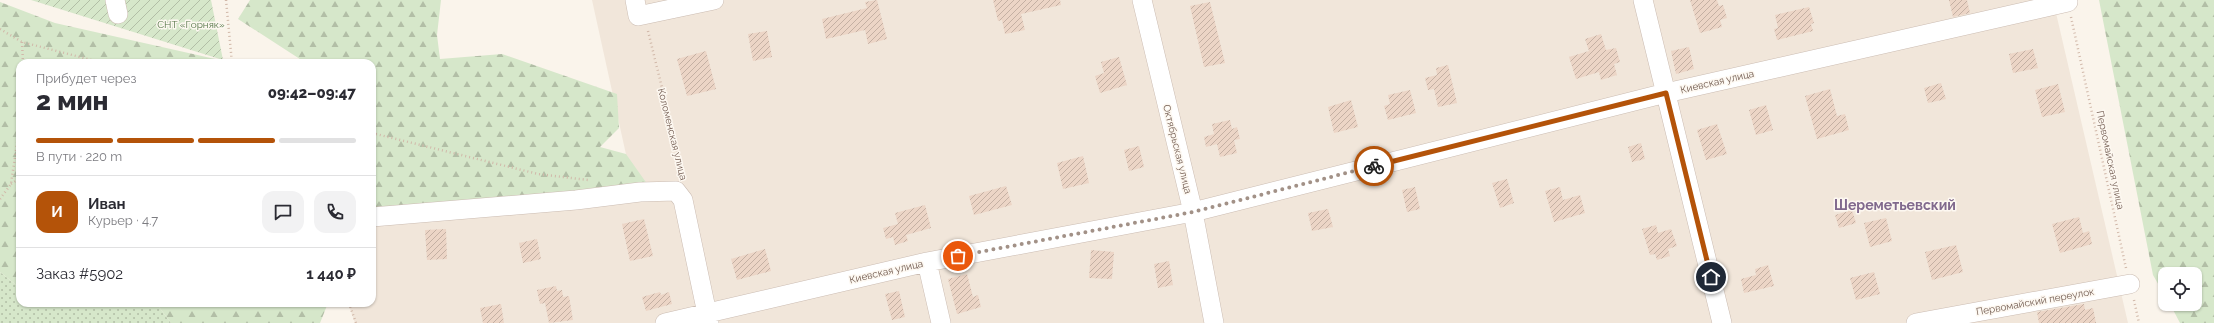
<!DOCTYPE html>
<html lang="ru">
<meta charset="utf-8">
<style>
:root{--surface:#fff;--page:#f2f2f3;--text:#2b2b33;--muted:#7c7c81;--line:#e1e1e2;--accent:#b45309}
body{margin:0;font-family:Raleway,sans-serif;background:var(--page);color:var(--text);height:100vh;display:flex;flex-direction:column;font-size:15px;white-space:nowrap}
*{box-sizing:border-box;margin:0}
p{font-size:13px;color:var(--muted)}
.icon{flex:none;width:22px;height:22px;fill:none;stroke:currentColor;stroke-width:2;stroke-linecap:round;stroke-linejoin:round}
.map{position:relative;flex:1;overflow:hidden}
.panel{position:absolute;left:16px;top:59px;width:360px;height:248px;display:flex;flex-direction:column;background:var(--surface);border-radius:12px;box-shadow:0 1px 3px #0004}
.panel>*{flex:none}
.fabs{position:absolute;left:2158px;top:267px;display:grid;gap:8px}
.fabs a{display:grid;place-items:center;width:44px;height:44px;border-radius:8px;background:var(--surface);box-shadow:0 1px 3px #0004;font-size:20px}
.pin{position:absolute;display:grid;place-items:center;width:34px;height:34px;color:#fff;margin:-17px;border:2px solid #fff;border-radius:50%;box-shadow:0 1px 4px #0007}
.courier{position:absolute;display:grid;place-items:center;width:40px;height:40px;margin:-20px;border:3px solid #b45309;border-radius:50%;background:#fff;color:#222;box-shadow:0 1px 5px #0007}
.head em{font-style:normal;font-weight:800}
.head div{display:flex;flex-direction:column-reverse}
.head{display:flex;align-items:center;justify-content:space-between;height:68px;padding:0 20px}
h1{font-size:26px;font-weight:800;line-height:30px}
.bar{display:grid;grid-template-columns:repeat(4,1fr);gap:6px 4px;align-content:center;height:48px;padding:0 20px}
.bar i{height:5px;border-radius:3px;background:var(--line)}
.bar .active{background:var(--accent)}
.bar p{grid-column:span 4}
.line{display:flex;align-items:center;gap:10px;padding:0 20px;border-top:1px solid var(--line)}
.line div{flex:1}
.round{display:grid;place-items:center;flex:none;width:42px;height:42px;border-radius:12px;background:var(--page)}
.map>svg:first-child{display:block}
.residential{fill:#f1e6da}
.grass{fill:url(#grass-dots)}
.forest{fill:url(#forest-firs)}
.garden{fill:url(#garden-furrows)}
.building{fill:url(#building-hatch)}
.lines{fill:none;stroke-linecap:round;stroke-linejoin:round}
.minor-casing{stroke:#cbbcb2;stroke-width:20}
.path{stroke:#d1b8a9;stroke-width:2.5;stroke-dasharray:1 3;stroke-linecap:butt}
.minor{stroke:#fff;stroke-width:19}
.done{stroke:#a29187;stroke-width:4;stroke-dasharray:0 7.2}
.route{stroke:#b45309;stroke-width:5}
.labels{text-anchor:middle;stroke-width:3;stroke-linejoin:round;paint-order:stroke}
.park-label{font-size:10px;fill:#57774a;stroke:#fdf8f1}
.street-label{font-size:10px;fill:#725c51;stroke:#fdf8f1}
.district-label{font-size:14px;font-weight:bold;fill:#81698d;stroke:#fdf8f1}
</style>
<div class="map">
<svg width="2214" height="323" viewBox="0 0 2214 323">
<defs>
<pattern id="grass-dots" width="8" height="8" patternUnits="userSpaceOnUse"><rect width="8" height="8" fill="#d6e7ca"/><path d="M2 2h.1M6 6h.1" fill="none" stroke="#b2bea6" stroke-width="1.8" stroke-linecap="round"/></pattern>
<pattern id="forest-firs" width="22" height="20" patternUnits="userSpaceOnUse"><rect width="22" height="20" fill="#d6e7ca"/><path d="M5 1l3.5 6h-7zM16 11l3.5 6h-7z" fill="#b2bea6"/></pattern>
<pattern id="garden-furrows" width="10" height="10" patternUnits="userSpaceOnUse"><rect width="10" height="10" fill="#d6e7ca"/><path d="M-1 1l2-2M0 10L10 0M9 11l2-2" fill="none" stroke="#b2bea6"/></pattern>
<pattern id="building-hatch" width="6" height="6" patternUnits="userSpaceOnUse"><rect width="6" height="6" fill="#ecd5c6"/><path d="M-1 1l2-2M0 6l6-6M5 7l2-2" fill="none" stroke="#c4b0a3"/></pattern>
</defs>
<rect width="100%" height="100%" fill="#faf4eb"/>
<!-- residential -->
<path class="residential" d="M592,0H2053L2128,323H355L348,303H372V224L627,159Z"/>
<!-- grass -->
<path class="grass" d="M0,272L20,288V303H156L171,323H0Z"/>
<!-- forest -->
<path class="forest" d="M250,0H441L437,35L440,59L502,54L617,94L619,128L600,147L626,154L650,188L372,210V63H306L238,19Z
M2099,0H2214V323H2180L2170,304H2195V274H2165V296L2153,275Z
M0,2L55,23L233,63H20V288L0,272Z
M156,303H328L320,323H171Z"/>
<!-- garden -->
<path class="garden" d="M31,0H211L223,60Z"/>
<!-- building -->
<path class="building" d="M877,0L887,39L868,44L865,30L826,39L822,19L867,8L865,2Z
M993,0H1060L1061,5L1021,14L1025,30L1005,34L1002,20L998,21Z
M1690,0H1717L1719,6L1723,5L1727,18L1720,20L1722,27L1700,33Z
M1949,0H1967L1970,13L1953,17Z
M1210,2L1225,63L1204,67L1190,6Z
M1809,7L1814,23L1811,24L1813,31L1777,40L1774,29L1778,28L1775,15Z
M767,31L772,57L753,61L748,34Z
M1601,34L1606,50L1616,48L1620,62L1614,64L1617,75L1601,80L1599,72L1576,79L1569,57L1589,51L1585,39Z
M1689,47L1694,69L1676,74L1671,51Z
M2033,49L2038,68L2013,73L2009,54Z
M706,51L716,89L687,96L677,59Z
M1119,57L1127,85L1100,93L1095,76L1104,73L1101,62Z
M1448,65L1457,103L1438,107L1434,89L1428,90L1425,78L1437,75L1436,68Z
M1941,83L1946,99L1928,103L1924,88Z
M2058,84L2065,112L2042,117L2035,90Z
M1830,89L1837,116L1845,114L1849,130L1817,139L1805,96Z
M1410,90L1416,113L1388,120L1384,106L1390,104L1388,95Z
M1351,100L1358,127L1334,133L1328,107Z
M1766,105L1773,130L1756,135L1749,110Z
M1230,120L1232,129L1237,127L1240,139L1234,140L1237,153L1220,157L1217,144L1206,147L1204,137L1214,134L1212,124Z
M1717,124L1727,154L1706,160L1697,130Z
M1641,143L1645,159L1632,162L1628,147Z
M1139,146L1144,167L1129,171L1124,150Z
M1083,156L1089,183L1063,189L1057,163Z
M1507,179L1514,203L1500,208L1492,183Z
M1006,186L1012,205L974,215L969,196Z
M1415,187L1420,209L1407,212L1402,190Z
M1560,187L1563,200L1580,195L1585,213L1554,222L1545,191Z
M925,205L931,228L906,235L908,241L895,245L893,237L886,239L883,228L898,224L895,213Z
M1328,209L1333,227L1312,231L1308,213Z
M1852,210L1856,223L1839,228L1835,215Z
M2079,217L2083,233L2089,231L2092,244L2060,253L2052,224Z
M1886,218L1892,241L1870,247L1864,223Z
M644,219L653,256L630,261L622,224Z
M1656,225L1658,233L1671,229L1677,246L1668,249L1670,256L1657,260L1655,254L1650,255L1642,229Z
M446,229L447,259L427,260L425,230Z
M537,239L541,259L523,263L519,243Z
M1956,245L1963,272L1932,280L1925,252Z
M765,249L771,271L737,280L731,259Z
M1091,250L1114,252L1112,279L1089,278Z
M1169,261L1173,285L1158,288L1154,264Z
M1768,265L1774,286L1744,293L1741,279L1756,275L1755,269Z
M1874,272L1880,294L1856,300L1850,278Z
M967,274L973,297L978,295L981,307L957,314L948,279Z
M556,286L557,291L562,290L563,297L569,296L573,320L549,323L545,303L540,304L537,290Z
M899,291L905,317L892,320L885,294Z
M660,292L661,295L669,292L672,304L646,311L642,297Z
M501,304L504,323H483L480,308Z
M2084,304L2085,310L2093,308L2096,323H2039L2037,312Z"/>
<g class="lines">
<defs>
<path id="minor" d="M115,0L118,14
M635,0L638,16L714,0
M1142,0L1193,212L1214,323
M1643,0L1722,323
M372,217L576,200L640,192L676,191L683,200L709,323
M927,262L941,323
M665,323L927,262L1193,212L1666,93L2068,2
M1916,323L2130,284"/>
</defs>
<!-- minor casing -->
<use href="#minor" class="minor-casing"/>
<!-- path -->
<path class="path" d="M226,0L232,63
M2071,17L2126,268
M0,29L22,42L103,63
M648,31L684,177
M22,42L23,63
M372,133L538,174L588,180
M11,184L20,178
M0,199L11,184L20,123
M2134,300L2139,323
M349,303L356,323"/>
<!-- minor -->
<use href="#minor" class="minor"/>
</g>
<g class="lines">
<!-- done -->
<path class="done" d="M958,256L1193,212L1374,166"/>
<!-- route -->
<path class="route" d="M1374,166L1666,93L1711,277"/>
</g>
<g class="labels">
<!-- park labels -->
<g class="park-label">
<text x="191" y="28">СНТ «Горняк»</text>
</g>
<!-- street labels -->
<g class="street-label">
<text transform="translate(1717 81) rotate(-13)" y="4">Киевская улица</text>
<text transform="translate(673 134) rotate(76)" y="4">Коломенская улица</text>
<text transform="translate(1178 149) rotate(76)" y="4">Октябрьская улица</text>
<text transform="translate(2111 160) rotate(78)" y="4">Первомайская улица</text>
<text transform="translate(886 271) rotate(-13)" y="4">Киевская улица</text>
<text transform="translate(2035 301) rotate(-10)" y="4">Первомайский переулок</text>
</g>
<!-- district labels -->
<g class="district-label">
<text x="1895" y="210">Шереметьевский</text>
</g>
</g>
</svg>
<div class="fabs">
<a><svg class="icon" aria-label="locate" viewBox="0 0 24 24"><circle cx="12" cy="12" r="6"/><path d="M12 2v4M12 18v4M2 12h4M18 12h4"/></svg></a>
</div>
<div class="pin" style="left:958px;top:256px;background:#ea580c"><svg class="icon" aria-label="bag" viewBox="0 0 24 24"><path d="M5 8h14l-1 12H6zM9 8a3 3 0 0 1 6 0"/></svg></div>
<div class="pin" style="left:1711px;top:277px;background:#1f2937"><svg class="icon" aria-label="home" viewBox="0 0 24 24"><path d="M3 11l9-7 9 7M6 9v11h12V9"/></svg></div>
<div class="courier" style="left:1374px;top:166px"><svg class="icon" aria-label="bike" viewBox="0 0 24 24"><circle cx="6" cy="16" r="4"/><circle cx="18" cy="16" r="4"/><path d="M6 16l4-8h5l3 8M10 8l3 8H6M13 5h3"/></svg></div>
<section class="panel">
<div class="head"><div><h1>2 мин</h1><p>Прибудет через</p></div><em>09:42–09:47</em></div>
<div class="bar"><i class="active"></i><i class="active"></i><i class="active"></i><i></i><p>В пути · 220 m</p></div>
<div class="line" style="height:72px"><b class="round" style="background:var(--accent);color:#fff">И</b><div><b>Иван</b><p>Курьер · 4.7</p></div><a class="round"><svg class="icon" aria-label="chat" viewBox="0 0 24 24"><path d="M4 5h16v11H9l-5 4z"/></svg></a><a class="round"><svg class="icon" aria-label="phone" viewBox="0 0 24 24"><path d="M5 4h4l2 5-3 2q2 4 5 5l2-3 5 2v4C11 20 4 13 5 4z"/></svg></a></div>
<div class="line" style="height:52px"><div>Заказ #5902</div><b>1 440 ₽</b></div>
</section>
</div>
